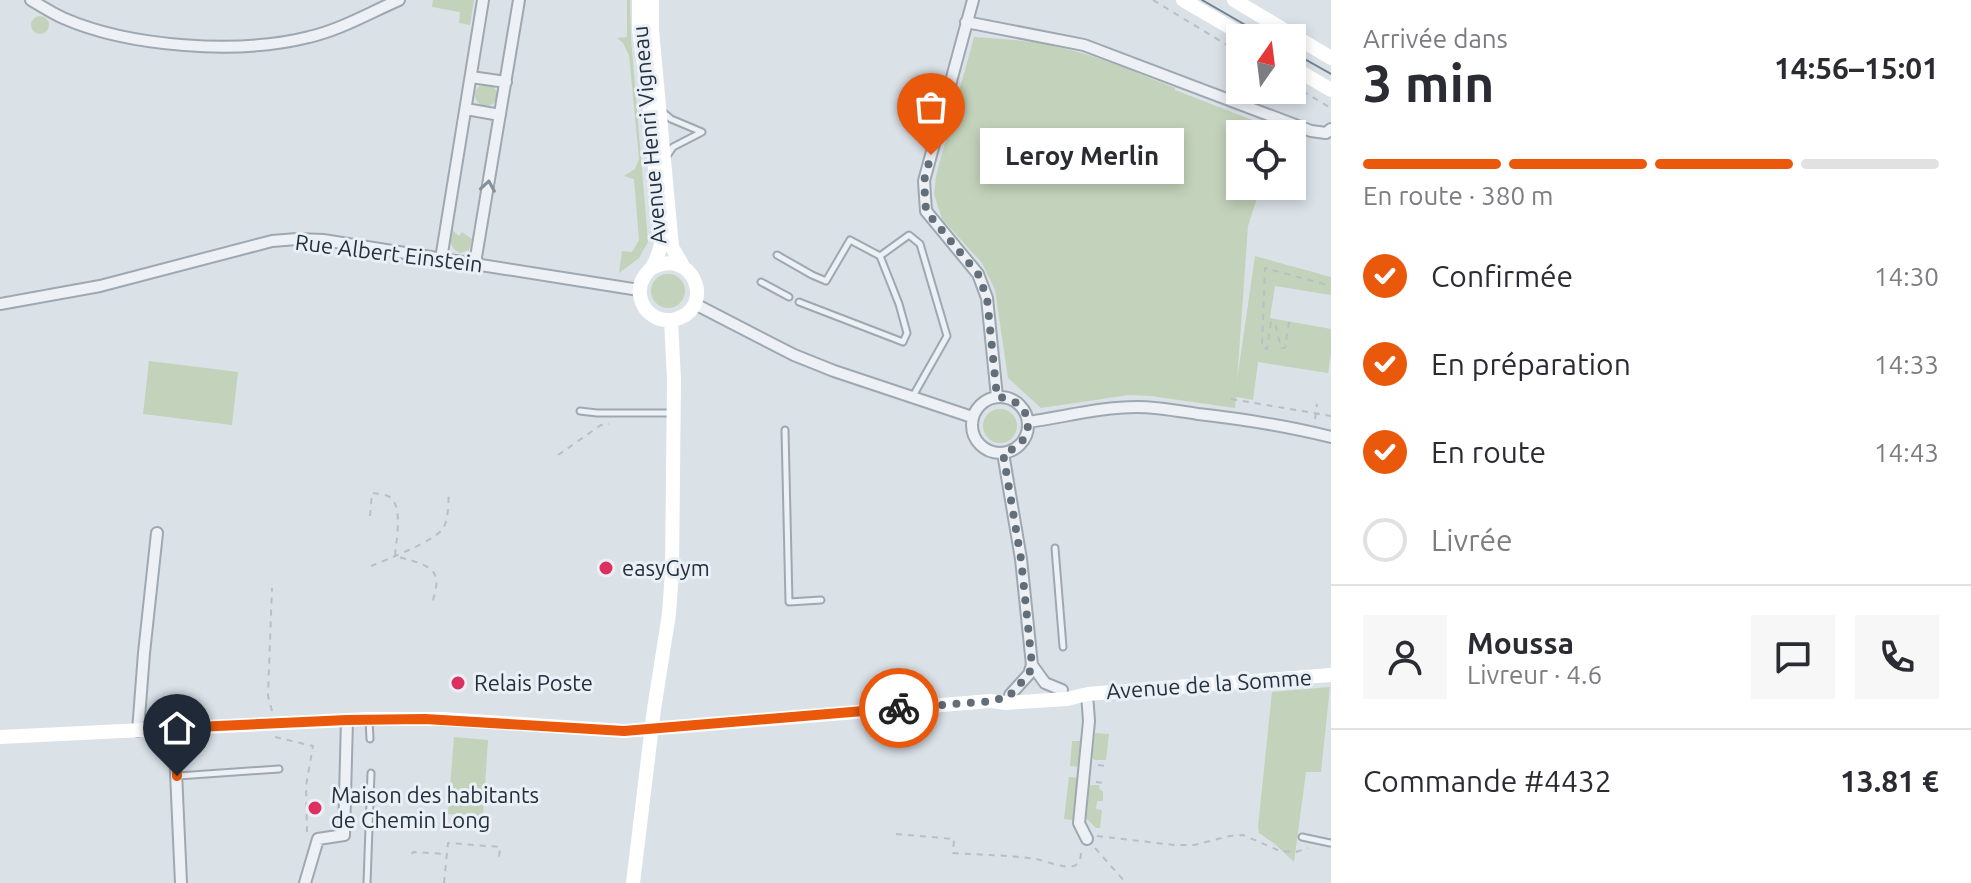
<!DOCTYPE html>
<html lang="fr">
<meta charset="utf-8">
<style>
:root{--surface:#fff;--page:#f7f7f7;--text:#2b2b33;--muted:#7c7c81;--line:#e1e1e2;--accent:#ea580c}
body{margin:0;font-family:Ubuntu,sans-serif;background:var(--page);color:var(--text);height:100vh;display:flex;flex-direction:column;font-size:30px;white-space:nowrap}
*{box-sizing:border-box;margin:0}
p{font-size:26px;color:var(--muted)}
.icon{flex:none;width:44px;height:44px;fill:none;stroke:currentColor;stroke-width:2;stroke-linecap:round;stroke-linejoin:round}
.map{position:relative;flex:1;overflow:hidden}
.details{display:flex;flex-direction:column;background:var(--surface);width:640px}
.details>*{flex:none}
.needle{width:52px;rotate:14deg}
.tools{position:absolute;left:1226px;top:24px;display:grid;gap:16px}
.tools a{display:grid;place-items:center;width:80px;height:80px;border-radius:0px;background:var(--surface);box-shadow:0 4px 12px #0003;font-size:40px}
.pin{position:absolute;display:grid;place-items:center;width:68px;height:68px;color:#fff;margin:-82px -34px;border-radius:50% 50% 50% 0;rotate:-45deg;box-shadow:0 0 8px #0007}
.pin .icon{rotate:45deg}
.courier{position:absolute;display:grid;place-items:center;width:80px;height:80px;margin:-40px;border:6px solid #ea580c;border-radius:50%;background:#fff;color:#222;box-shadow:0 2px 10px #0007}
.bubble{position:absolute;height:56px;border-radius:0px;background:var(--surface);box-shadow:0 4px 12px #0003;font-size:26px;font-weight:700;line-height:56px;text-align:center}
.headline em{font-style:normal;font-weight:700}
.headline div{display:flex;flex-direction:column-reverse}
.headline{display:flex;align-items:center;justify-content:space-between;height:136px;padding:0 32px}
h1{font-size:52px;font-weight:700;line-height:60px}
.bar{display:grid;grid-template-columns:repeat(4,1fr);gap:12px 8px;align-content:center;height:96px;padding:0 32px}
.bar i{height:10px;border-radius:6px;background:var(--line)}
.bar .current{background:var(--accent)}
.bar p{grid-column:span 4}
.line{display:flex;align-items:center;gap:20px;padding:0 32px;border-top:2px solid var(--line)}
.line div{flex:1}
.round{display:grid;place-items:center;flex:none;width:84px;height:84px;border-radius:0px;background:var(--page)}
ol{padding:0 32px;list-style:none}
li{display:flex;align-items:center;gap:24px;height:88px}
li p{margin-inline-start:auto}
li .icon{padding:8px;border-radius:50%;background:var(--accent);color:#fff;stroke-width:4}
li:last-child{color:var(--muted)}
li i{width:44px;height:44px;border:4px solid var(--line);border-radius:50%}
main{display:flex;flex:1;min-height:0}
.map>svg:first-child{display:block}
.green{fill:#c3d2ba}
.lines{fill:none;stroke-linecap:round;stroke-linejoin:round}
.lane-casing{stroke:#9fa8b1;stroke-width:9}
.street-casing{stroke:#9fa8b1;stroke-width:14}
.path{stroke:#b8bfc5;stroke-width:2;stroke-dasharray:6 6;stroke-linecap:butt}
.lane{stroke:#edf1f5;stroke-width:5}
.street{stroke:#edf1f5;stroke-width:10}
.secondary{stroke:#fff;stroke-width:14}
.tram{stroke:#728292;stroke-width:2}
.oneway{stroke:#88909a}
.done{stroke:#636e79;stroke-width:8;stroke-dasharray:0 14.4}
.route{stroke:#ea580c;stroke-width:10}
.poi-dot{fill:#dc305f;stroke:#eaf0f5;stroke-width:3}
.labels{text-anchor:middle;stroke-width:6;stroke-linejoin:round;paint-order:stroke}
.street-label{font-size:22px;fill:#23303e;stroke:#eaf0f5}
.poi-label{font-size:22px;fill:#23303e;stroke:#eaf0f5;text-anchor:start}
</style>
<main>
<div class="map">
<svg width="1331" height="883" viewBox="0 0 1331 883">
<rect width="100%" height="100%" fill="#dae1e7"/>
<!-- green -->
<path class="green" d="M433,0H474L470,25L459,23L460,12L432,7Z
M627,0H630L631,38L648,242L639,258L619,273L622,251L632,252L639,240L634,179L624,176L635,169L639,159L629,55L623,43L617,38L627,37Z
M31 25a9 9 0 1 1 18 0a9 9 0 1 1-18 0Z
M974,37C1004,39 1033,41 1062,48C1101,56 1138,74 1175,88V90L1278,130L1277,134H1240V186H1261L1248,226L1237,381L1255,256L1331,277V295L1275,286L1270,318L1331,329V354L1328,373L1258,362L1253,400L1236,397L1235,408L1151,396L1129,395L1041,408L1008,378L995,290L982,263L942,219L934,194L936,176Z
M475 95a11 11 0 1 1 22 0a11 11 0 1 1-22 0Z
M452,230L459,236L462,232L472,239L469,250L460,253C449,248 450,240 452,230Z
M651 291a17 17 0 1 1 34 0a17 17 0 1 1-34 0Z
M149,361L238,372L232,425L143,414Z
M983 426a17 17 0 1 1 34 0a17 17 0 1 1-34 0Z
M1330,687L1321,772H1306L1294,862L1275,844L1259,833L1258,827L1272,692Z
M1095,733L1109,734L1106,760H1095L1092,758Z
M454,737L488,740L483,816L448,814Z
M1072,741H1081L1079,767L1070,766Z
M1069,777L1078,778L1073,820L1064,819Z
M1091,785H1099L1100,790L1103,791V801H1097L1096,809L1102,810L1100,828H1096L1086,818L1089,786Z"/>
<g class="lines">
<defs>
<path id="lane" d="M664,113L671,119L702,132L673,147L667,156
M777,255L812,275L826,281L850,240L880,256L899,304L907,333L903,342L799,302
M880,256L909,235L920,244L947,336L913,396
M761,282L789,297
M580,411L597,413H673
M785,430L789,602L821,600
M1055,548L1063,647
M369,720L370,739
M178,776L279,769
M1302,837L1330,843
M367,883L371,773"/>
<path id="street" d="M31,0C41,6 52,13 63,18C129,47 238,55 309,37C340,30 369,13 399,0
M973,0L924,181L926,211L978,274L987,298L997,397
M966,22L1084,45L1311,131L1326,133L1331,129
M471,77L506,82
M466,109L500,115
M441,259L483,0
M475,263L519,0
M0,304L100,286L272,241L297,239L323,240L639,290
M695,304L794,355L834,371L972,417
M972 425a28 28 0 1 1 56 0a28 28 0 1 1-56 0Z
M1028,422C1064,417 1101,407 1137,407C1158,407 1178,411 1198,414C1243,419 1287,426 1331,437
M1003,453L1021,559L1032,665L1045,683L1062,690
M1010,695L1029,674L1032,665
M174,728L181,883
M138,731L144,653L157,533
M1087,839L1079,823L1089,721L1087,694
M305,883L318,839L344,835L347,720"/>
</defs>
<!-- lane casing -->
<use href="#lane" class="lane-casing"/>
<!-- street casing -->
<use href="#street" class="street-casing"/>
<!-- path -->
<path class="path" d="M1153,0L1240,53
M1292,85L1331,108
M1289,322L1285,348H1281L1275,323L1271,322L1267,349L1262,347L1265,268L1331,286
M1231,399L1331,416
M1315,419L1317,404
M558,455L601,425L609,424
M370,516L372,493C378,494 386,494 391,498C403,508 396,542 395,556C407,560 433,563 436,578C438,585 433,598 432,605
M371,566C388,559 430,543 442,530C449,521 448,502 449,492
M272,711L268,696L272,588
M275,737L313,746L306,786L307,832
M1098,765L1106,766
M1096,782L1104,783
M896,834L954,839L953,853C981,855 1009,855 1036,859C1045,861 1066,869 1074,866C1081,863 1081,856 1081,850
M1097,836L1174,845H1194L1230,836L1243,835L1280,851L1296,852L1308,848
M1095,848L1126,883
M412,854L413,852L445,854
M444,883L448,843L500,847L499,857"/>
<!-- lane -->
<use href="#lane" class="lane"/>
<!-- street -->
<use href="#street" class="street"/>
<!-- secondary -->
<path class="secondary" d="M639,0V30L650,109L661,244C659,252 657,260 652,267C650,270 646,273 644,277C636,289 640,307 652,315C659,320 668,321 676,319C716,308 694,246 652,268
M652,0V30L672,247L683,266
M1183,0L1248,38
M1234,0L1331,58
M1292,67L1331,90
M0,737L368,719H442L624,731L990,701L1006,703L1067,699L1087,694L1331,675
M633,883L654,709L669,614L672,571L674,380L671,320"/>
<!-- tram -->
<path class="tram" d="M1202,0L1268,38
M1292,52L1331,74"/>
</g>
<!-- one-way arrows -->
<defs><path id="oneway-chevron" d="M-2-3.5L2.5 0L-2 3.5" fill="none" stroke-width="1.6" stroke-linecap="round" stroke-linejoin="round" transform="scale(2)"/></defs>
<use class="oneway" href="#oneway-chevron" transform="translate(488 186) rotate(-81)"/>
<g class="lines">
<!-- done -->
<path class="done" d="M899,708L996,701L1005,695H1010L1029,674L1032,665L1021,559L1003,453C1039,443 1035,399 997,397L987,298L978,274L926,211L924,181L931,155"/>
<!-- route -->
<path class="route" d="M177,776L174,728L347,720L425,719L624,731L899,708"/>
</g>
<!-- markers -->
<g class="poi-dot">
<circle cx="606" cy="568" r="8"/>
<circle cx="458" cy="683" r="8"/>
<circle cx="315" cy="808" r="8"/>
</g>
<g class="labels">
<!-- street labels -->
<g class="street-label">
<text transform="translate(649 135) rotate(-95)" y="8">Avenue Henri Vigneau</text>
<text transform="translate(389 253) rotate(7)" y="8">Rue Albert Einstein</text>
<text transform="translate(1209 684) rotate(-4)" y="8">Avenue de la Somme</text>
</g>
<!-- poi labels -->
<g class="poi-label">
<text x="622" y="576">easyGym</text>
<text x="474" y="691">Relais Poste</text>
<text x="331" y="803">Maison des habitants<tspan x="331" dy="25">de Chemin Long</tspan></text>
</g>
</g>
</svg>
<div class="tools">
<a><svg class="needle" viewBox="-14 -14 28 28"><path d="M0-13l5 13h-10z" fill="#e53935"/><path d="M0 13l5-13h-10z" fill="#7c7c81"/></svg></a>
<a><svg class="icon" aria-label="locate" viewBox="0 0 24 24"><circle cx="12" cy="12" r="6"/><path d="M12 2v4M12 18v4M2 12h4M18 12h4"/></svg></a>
</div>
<div class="pin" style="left:931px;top:155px;background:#ea580c"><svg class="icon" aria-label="bag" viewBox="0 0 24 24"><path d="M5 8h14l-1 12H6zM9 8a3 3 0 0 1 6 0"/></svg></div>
<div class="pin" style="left:177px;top:776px;background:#1f2937"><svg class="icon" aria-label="home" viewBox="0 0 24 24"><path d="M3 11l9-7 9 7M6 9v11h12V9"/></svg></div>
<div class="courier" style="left:899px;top:708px"><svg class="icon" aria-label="bike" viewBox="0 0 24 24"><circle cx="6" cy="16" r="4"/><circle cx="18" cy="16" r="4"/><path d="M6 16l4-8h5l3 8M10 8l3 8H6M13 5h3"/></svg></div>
<div class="bubble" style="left:980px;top:128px;width:204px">Leroy Merlin</div>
</div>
<section class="details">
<div class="headline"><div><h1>3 min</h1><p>Arrivée dans</p></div><em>14:56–15:01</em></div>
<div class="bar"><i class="current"></i><i class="current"></i><i class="current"></i><i></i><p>En route · 380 m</p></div>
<ol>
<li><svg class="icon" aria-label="check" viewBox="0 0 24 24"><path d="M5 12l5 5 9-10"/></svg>Confirmée<p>14:30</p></li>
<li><svg class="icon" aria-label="check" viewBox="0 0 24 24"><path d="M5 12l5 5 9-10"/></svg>En préparation<p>14:33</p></li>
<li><svg class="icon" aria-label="check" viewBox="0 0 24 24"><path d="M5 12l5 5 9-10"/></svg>En route<p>14:43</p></li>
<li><i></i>Livrée</li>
</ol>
<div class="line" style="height:144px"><a class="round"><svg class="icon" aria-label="person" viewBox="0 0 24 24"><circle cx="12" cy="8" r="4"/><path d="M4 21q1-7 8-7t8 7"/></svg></a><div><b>Moussa</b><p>Livreur · 4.6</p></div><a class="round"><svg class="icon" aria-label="chat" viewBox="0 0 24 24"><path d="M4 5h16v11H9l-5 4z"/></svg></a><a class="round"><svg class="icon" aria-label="phone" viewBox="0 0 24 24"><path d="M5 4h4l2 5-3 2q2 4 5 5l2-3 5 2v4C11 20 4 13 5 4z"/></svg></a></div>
<div class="line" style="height:104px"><div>Commande #4432</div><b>13.81 €</b></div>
</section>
</main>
